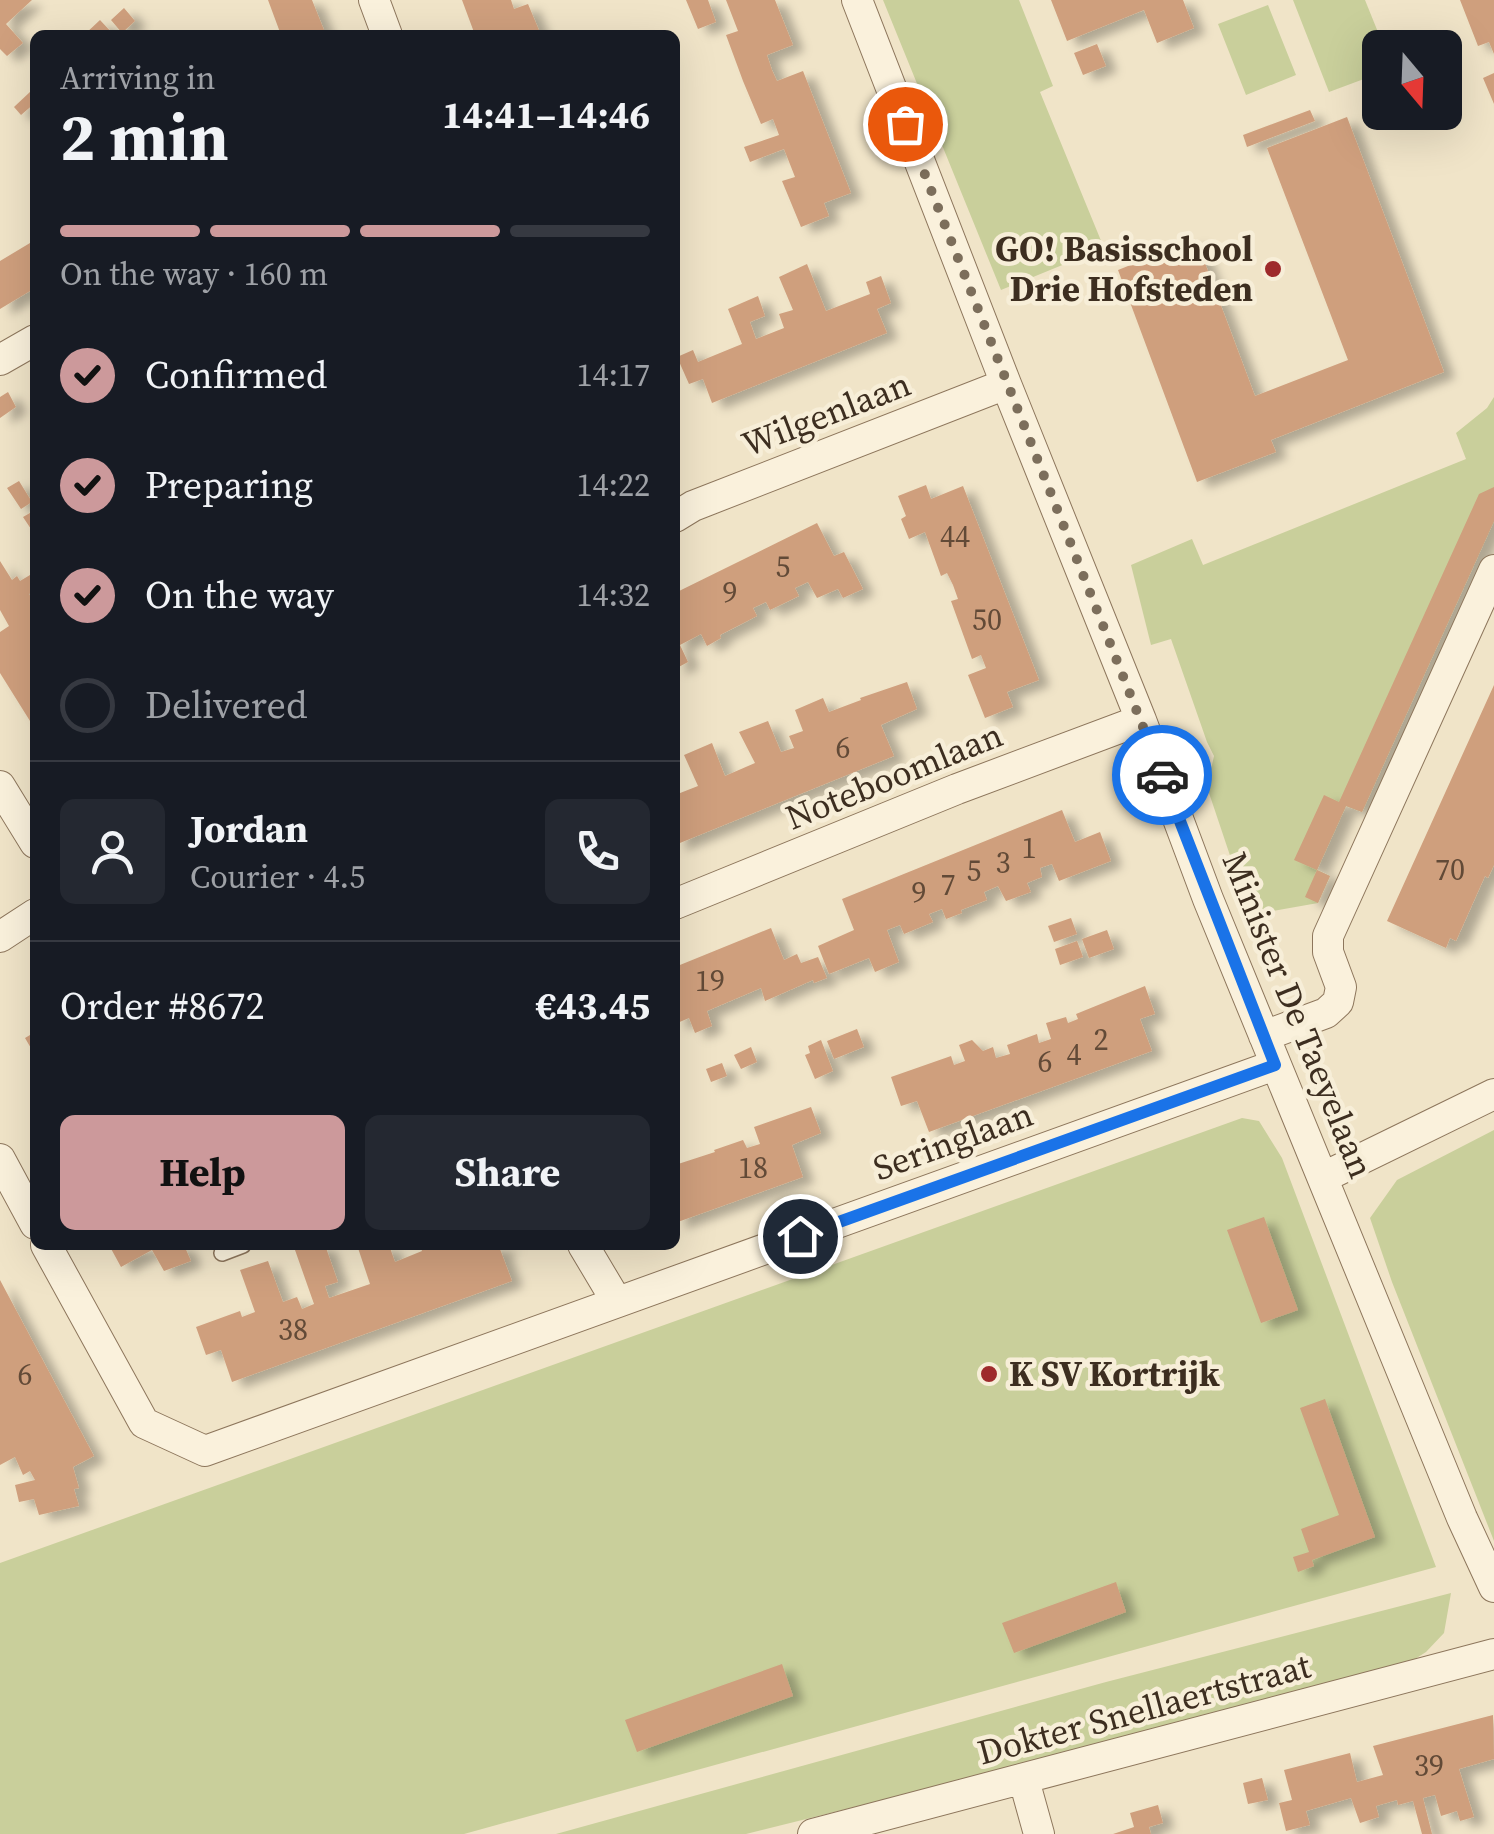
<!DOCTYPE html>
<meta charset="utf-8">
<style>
:root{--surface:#171b24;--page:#242831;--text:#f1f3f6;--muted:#9ea1a6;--line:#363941;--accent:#cc999b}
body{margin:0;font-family:"Source Serif 4",serif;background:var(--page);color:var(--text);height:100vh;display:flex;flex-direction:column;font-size:38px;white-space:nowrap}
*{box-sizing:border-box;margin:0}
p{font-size:32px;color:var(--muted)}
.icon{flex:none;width:55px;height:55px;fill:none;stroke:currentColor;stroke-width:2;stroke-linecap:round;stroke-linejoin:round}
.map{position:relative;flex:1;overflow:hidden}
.drawer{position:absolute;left:30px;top:30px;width:650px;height:1220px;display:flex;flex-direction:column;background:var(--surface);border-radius:15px;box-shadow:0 10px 40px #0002}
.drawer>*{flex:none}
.needle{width:65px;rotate:161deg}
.fabs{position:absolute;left:1362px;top:30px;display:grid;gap:20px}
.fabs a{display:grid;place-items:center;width:100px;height:100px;border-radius:15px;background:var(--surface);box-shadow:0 10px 40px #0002;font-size:50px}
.pin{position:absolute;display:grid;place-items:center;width:85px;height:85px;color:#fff;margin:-42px;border:5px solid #fff;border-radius:50%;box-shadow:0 2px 10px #0007}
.courier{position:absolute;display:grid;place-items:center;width:100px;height:100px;margin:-50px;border:8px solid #1a73e8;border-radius:50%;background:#fff;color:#222;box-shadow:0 2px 12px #0007}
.head em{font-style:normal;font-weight:700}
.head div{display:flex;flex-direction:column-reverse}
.head{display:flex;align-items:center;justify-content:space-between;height:170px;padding:0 30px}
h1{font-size:65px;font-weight:700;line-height:75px}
.bar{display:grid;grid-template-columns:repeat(4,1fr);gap:15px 10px;align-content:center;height:120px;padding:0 30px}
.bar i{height:12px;border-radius:8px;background:var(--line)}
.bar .selected{background:var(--accent)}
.bar p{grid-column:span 4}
.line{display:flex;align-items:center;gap:25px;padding:0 30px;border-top:2px solid var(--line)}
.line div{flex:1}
.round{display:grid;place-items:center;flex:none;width:105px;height:105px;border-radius:15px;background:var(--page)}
ol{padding:0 30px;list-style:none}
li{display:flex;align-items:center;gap:30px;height:110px}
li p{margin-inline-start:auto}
li .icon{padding:10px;border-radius:50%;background:var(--accent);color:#111;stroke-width:4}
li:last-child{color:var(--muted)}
li i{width:55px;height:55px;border:5px solid var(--line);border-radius:50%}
.cta{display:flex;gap:20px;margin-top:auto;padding:20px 30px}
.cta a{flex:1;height:115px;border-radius:15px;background:var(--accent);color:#111;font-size:40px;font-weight:700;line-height:115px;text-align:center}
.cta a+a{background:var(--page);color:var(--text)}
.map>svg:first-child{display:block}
.green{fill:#c9cf9b}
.building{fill:#cf9f7d;filter:url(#shadow)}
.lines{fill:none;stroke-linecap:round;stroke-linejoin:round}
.service-casing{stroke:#8d765c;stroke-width:18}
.minor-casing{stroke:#8d765c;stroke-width:32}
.service{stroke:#faf1dc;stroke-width:15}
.minor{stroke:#faf1dc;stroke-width:30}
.done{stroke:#7c6e5b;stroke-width:10;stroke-dasharray:0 18}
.route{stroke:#1a73e8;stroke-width:12}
.poi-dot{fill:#9e2a2b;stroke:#f7eed8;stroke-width:4}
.labels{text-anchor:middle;stroke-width:9;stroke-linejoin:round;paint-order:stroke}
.number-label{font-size:30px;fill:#624a37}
.poi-label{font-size:35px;font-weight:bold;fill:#3d2e20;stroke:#f7eed8;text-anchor:end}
.street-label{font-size:35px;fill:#3d2e20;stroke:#f7eed8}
</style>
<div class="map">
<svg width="1494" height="1834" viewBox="0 0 1494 1834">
<defs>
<filter id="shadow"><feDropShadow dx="11" dy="6" stdDeviation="5" flood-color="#0004"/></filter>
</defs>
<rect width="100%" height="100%" fill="#f0e4c8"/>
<!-- green -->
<path class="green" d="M883,0H1019L1053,86L1040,92L1104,248L1001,290Z
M1293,0H1365L1384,47L1380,48V73L1329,92Z
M1268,5L1296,75L1246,95L1218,24Z
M1494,397V521L1362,812L1346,806L1317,870L1330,876L1318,903L1250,915L1207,787L1214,756L1207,742L1171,639L1151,645L1131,565L1192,539L1203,565L1466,459L1456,433L1487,408Z
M1242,1118L1259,1121L1282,1158L1436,1567L464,1834H0V1563Z
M1494,1130V1541L1392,1282L1370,1218L1397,1180Z
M1451,1593L1444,1633L1426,1652L1393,1673L746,1834H556L1106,1682Z"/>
<!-- building -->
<path class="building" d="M0,0H32L6,24L23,43L7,56L0,49Z
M268,0H312L326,35H281Z
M462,0H511L514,9L528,4L541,35H475Z
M686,0H708L716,22L698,29Z
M726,0H775L793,45L767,55L772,70L777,81L803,71L851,193L824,203L829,216L801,227L782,181L795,177L784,149L750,162L744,147L779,135L773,119L761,124L743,81L726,35L738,31Z
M1051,0H1183L1194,28L1157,43L1144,10L1067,41Z
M1460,0H1494V54L1489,42L1478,46Z
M124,8L135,21L122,33L111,20Z
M100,20L114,35H84Z
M1097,44L1106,66L1083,75L1074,53Z
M1494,73V104L1483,78Z
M31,91L35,96V103L21,115L14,107Z
M1310,110L1315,121L1247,147L1243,135Z
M1347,117L1444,372L1271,440L1276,452L1197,482L1118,270L1196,239L1255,396L1348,360L1267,148Z
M35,240V288L0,309V261Z
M807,264L826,311L870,294L866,282L881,276L891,303L877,309L887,333L712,403L703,379L689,384L677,357L693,350L698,362L742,344L728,309L758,296L765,316L750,322L756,339L784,328L779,314L793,310L779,277Z
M8,392L16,407L0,418V397Z
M19,481L32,502L21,509L7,488Z
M926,485L931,499L963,486L1039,680L1007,692L1013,707L985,718L968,675L986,668L981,655L972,659L951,601L958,599L953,585L947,573L941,576L925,532L909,539L901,519L906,516L898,496Z
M1494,487V521L1362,812L1346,806L1317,870L1294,860L1324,795L1339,802L1479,494Z
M35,510V535L23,517Z
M817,523L834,556L844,552L863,589L843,598L838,589L817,598L808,582L795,588L799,596L770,610L766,602L753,608L757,616L720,635L721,638L707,646L701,634L680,645L688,662L675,669V593Z
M0,561L12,580L17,576L20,581L35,572V591L29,594L35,604V729L0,673V632L9,626L0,610Z
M907,682L917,709L881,725L894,756L675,845V795L698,786L684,755L712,743L725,776L755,763L739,732L768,721L781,752L794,748L789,736L803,731L795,710L823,698L829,712L861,700L860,698Z
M1494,685V865L1488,878L1485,876L1456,941L1450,938L1446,948L1387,921Z
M1062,810L1075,842L1100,832L1111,861L1059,881L1052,864L1040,868L1042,877L1027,883L1031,892L1006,901L998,886L984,892L987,900L961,910L962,913L946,919L942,909L929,914L933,922L904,934L900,925L887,930L899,962L875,972L869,958L829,974L818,946L854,930L842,899Z
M1317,870L1330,876L1318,903L1305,897Z
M1071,918L1077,934L1054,942L1048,926Z
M771,928L784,960L797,954L801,963L818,957L827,978L814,983L813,980L765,1001L761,988L707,1011L712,1026L695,1033L689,1018L675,1024V967Z
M1107,930L1114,949L1089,958L1082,939Z
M1077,941L1083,957L1060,965L1055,949Z
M1145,986L1155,1014L1140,1019L1152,1051L929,1132L917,1101L901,1106L891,1077L951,1056L954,1065L965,1061L959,1045L972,1040L983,1051L993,1047L996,1058L1010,1054L1007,1045L1037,1034L1039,1043L1051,1039L1046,1023L1066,1017L1068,1023L1078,1019L1076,1014Z
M857,1029L864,1047L834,1059L827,1041Z
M35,1032V1055L25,1038Z
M821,1040L833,1071L815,1079L805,1055L810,1053L808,1046Z
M751,1047L757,1062L741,1069L734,1055Z
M722,1063L727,1076L711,1082L706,1069Z
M811,1107L821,1133L792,1145L803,1177L675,1223V1165L715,1152L714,1150L743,1140L747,1148L760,1144L754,1127Z
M1264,1217L1298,1310L1261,1323L1227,1230Z
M109,1245H184L191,1261L164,1271L152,1250L121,1267Z
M310,1245H325L338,1282L325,1286L329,1298L370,1284L357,1245H373L374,1247L389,1245L395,1262L422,1251L420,1245H511L500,1249L512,1281L232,1382L221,1350L206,1355L196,1327L240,1311L242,1317L255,1312L240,1270L268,1261L283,1302L297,1297L302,1309L314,1304L295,1250Z
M0,1280L94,1456L73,1467L79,1488L74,1489L79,1506L39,1515L34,1499L19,1502L15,1485L35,1480L30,1471L23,1475L15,1457L0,1465Z
M1325,1399L1375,1537L1312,1560L1314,1566L1298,1572L1293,1557L1309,1552L1301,1529L1339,1515L1300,1408Z
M1116,1582L1126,1612L1014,1653L1002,1623Z
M782,1664L793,1696L637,1752L625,1720Z
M1493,1715L1494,1759L1459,1769L1474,1817L1460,1821L1457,1811L1441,1816L1435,1795L1423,1798L1432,1834H1422L1413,1801L1398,1805L1397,1800L1376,1806L1379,1817L1360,1823L1351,1798L1306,1811L1310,1825L1286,1831L1279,1803L1292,1800L1284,1770L1350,1753L1357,1782L1383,1775L1373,1746Z
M1262,1778L1268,1800L1248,1804L1243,1783Z
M1158,1805L1163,1823L1149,1827L1151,1834H1113L1134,1827L1130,1813Z"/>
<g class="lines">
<defs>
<path id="service" d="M222,1253L243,1245"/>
<path id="minor" d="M374,0L387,35
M857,0L1006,384L1141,720L1208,899L1462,1518L1494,1587
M0,360L35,340
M675,517L693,506L1006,384
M0,786L35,843
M675,904L957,789L1141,720
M0,937L35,914
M1264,1036L1326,1013L1338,1002L1341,987L1328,952V936L1494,570
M0,1159L35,1224
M1324,1177L1494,1094
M46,1245L144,1423L205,1451L1275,1065
M583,1245L617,1302
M1024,1780L1039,1834
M813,1834L1494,1654"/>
</defs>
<!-- service casing -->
<use href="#service" class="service-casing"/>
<!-- minor casing -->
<use href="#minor" class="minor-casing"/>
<!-- service -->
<use href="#service" class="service"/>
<!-- minor -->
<use href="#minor" class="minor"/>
</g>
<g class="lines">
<!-- done -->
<path class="done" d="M905,124L1162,775"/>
<!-- route -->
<path class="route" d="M800,1236L1275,1065L1162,775"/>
</g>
<!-- markers -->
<g class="poi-dot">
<circle cx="1273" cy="269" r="10"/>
<circle cx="989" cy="1374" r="10"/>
</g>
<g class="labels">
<!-- number labels -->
<g class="number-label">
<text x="955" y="547">44</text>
<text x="783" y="577">5</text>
<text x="730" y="603">9</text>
<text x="987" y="630">50</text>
<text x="843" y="758">6</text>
<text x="1029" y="858">1</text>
<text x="1003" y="873">3</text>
<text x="1450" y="880">70</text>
<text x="974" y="881">5</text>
<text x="948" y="895">7</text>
<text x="919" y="903">9</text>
<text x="710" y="991">19</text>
<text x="1101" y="1050">2</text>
<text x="1074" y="1065">4</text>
<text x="1045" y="1072">6</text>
<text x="753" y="1178">18</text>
<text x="293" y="1340">38</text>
<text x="25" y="1385">6</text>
<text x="1429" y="1776">39</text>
</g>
<!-- poi labels -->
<g class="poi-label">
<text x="1253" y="261">GO! Basisschool<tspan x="1253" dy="40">Drie Hofsteden</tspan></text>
<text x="1009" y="1386" text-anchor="start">K SV Kortrijk</text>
</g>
<!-- street labels -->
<g class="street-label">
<text transform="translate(826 414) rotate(-21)" y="12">Wilgenlaan</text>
<text transform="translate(894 776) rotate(-22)" y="12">Noteboomlaan</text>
<text transform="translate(1298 1015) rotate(68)" y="12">Minister De Taeyelaan</text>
<text transform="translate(953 1141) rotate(-20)" y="12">Seringlaan</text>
<text transform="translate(1144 1709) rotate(-15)" y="12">Dokter Snellaertstraat</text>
</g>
</g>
</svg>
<div class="fabs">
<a><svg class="needle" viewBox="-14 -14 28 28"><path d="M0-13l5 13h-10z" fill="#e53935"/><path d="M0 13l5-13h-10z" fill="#9ea1a6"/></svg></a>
</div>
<div class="pin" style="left:905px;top:124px;background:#ea580c"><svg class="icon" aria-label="bag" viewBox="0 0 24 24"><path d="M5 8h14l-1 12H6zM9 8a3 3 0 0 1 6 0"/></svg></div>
<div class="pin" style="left:800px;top:1236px;background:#1f2937"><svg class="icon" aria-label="home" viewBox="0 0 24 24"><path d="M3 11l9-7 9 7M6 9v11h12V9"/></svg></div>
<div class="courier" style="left:1162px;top:775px"><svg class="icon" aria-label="car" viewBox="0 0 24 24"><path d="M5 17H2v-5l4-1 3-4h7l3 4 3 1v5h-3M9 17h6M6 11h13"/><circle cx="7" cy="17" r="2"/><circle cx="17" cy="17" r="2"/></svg></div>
<section class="drawer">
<div class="head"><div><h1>2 min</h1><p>Arriving in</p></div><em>14:41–14:46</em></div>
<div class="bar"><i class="selected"></i><i class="selected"></i><i class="selected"></i><i></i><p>On the way · 160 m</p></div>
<ol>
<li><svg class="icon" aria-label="check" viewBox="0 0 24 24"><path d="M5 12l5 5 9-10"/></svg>Confirmed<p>14:17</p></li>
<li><svg class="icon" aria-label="check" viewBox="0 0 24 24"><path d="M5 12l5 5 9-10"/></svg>Preparing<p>14:22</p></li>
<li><svg class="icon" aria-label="check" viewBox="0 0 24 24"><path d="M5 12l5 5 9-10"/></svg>On the way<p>14:32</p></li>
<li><i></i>Delivered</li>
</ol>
<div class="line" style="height:180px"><a class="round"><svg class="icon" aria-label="person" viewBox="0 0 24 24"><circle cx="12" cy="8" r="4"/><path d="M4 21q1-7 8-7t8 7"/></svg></a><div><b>Jordan</b><p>Courier · 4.5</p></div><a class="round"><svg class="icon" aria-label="phone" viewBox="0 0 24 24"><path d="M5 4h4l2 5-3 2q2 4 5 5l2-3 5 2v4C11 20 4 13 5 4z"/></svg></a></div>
<div class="line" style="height:130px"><div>Order #8672</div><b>€43.45</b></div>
<div class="cta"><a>Help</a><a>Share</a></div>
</section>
</div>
